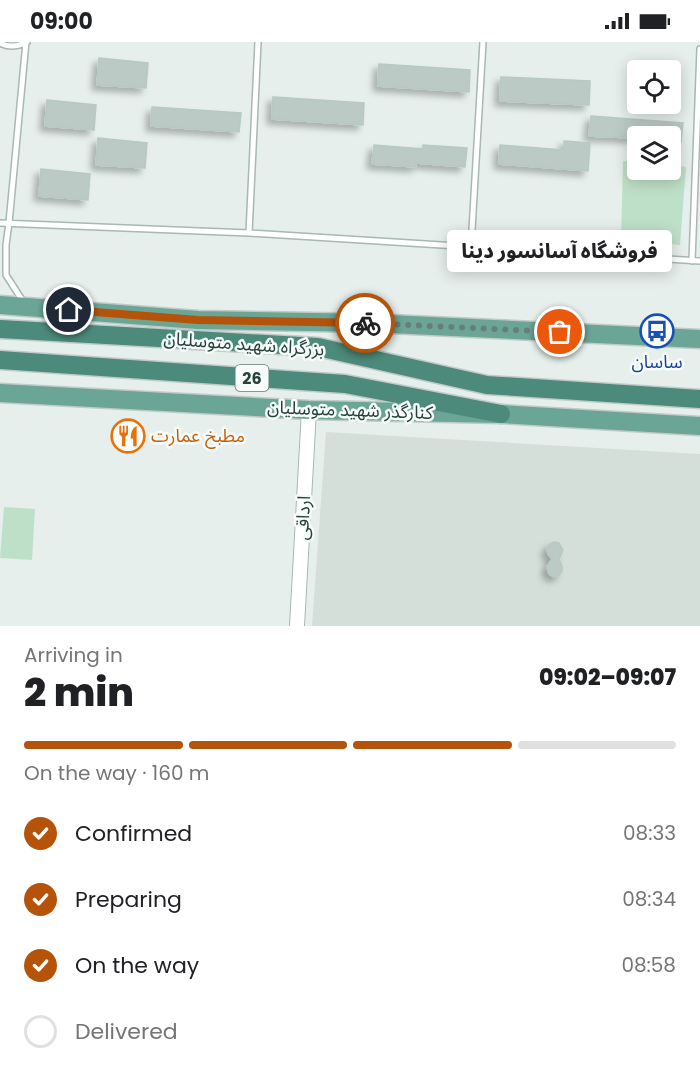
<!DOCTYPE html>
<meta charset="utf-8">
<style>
:root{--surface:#fff;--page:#f6f6f6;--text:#202124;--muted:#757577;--line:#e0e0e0;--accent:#b45309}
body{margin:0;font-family:Poppins,"Noto Sans Arabic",sans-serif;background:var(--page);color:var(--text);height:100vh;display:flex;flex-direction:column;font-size:22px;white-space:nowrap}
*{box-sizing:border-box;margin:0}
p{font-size:20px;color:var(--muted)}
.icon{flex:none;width:33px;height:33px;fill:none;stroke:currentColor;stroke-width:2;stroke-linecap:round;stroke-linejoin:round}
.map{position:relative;height:584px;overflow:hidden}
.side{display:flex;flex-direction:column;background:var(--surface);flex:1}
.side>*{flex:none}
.tools{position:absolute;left:627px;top:18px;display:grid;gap:12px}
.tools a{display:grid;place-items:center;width:54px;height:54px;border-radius:6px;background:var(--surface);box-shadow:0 3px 15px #0003;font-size:30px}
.pin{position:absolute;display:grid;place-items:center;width:51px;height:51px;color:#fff;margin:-26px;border:3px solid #fff;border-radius:50%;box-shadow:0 2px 6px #0007}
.courier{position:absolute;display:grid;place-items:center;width:60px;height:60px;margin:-30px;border:4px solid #b45309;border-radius:50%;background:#fff;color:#222;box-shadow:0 2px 8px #0007}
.bubble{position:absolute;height:42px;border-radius:6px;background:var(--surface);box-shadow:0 3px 15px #0003;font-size:20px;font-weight:800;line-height:42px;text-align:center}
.headline em{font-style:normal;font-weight:800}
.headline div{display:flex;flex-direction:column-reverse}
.headline{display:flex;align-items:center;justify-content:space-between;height:102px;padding:0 24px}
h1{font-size:39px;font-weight:800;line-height:45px}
.bar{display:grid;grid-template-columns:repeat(4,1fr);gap:9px 6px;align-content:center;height:72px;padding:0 24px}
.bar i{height:8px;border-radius:4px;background:var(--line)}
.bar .selected{background:var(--accent)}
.bar p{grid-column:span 4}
ol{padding:0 24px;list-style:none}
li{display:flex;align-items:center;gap:18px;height:66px}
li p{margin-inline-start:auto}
li .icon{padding:6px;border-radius:50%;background:var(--accent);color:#fff;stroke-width:4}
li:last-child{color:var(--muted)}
li i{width:33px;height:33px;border:3px solid var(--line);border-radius:50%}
.status{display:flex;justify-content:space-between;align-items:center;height:42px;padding:0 30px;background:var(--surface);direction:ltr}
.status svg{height:16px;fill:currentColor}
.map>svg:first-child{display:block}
.built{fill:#d4dfda}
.green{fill:#bfe0c8}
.building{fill:#bbcac4;stroke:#b8c9c2;stroke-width:1.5;filter:url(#shadow)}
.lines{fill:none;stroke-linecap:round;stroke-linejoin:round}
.service-casing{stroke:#a8b8b2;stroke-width:8}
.tertiary-casing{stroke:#a8b8b2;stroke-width:16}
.primary-casing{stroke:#c2cac8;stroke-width:21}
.trunk-casing{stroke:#c2cac8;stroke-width:21}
.service{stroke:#fff;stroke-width:5}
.tertiary{stroke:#fff;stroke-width:14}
.primary{stroke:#6aa596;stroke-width:18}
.trunk{stroke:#4c8a7c;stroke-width:18}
.done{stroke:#687f78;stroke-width:6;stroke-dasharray:0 10.8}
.route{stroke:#b45309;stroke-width:8}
.labels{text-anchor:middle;stroke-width:5;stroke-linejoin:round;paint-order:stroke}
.shield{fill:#f7fbf9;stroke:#637a73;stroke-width:1.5}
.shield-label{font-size:16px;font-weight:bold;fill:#24423a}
.street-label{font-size:18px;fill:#24423a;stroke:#f7fbf9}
.transit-label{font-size:18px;fill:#164399;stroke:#f7fbf9}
.food-label{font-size:18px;fill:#c56008;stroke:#f7fbf9;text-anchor:start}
</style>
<div class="status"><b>09:00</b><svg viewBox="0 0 49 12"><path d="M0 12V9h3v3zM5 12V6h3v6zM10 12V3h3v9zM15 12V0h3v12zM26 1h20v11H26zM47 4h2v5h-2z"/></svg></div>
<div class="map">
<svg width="700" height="584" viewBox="0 0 700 584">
<defs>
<filter id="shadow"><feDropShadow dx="-5" dy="5" stdDeviation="3" flood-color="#0004"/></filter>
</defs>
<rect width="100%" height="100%" fill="#e6efeb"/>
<!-- built -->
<path class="built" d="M326,390L700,412V584H312Z"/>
<!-- green -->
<path class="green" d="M623,119L637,120L638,128H670L671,123L686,125L680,203L621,197Z
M4,465L35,467L32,518L0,516Z"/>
<!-- building -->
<path class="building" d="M99,16L148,21L146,46L97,43Z
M379,22L470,28L469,50L378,44Z
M501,35L590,39L589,63L500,59Z
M273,55L364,61L363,83L272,77Z
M47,58L96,63L94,88L45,84Z
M152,65L241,71L239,90L151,84Z
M591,74L683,81L681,100L670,99V94H633V96L589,94Z
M98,96L147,101L145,126L96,123Z
M564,99L590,101L588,129L499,122L500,103L564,108Z
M374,103L423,107V103L467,106L465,125L416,121V125L372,122Z
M41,127L90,132L88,158L39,154Z
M554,500L559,501L563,508L559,517L562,524V529L559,533L554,535L549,532L547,525L552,517L548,512L547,507L550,502Z"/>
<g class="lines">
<defs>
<path id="service" d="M0,1C9,6 17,5 27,0
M0,181L249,191L700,219
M249,191L258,0
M471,205L483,0
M692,219L700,7
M24,261L6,233V203L9,181L26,0"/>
<path id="tertiary" d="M297,584L309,368"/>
<path id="primary" d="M0,263L198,278L369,281L700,297
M0,351L309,368L501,372L700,384"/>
<path id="trunk" d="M0,287L318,305L487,343L700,357
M0,318L345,342L501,372"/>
</defs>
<!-- service casing -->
<use href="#service" class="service-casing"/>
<!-- tertiary casing -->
<use href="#tertiary" class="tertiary-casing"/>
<!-- primary casing -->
<use href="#primary" class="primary-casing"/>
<!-- trunk casing -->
<use href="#trunk" class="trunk-casing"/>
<!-- service -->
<use href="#service" class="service"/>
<!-- tertiary -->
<use href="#tertiary" class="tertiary"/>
<!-- primary -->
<use href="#primary" class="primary"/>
<!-- trunk -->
<use href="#trunk" class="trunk"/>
</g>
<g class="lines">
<!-- done -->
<path class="done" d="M365,281L560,290"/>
<!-- route -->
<path class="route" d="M69,268L198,278L365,281"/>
</g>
<!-- icons -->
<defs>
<symbol id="bus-ring" viewBox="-11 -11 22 22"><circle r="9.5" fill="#f7fbf9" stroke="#1a4fb4" stroke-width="1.5"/><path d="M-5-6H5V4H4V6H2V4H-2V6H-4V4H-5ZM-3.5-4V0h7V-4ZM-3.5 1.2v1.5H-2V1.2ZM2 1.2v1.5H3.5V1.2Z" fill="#1a4fb4"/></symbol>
<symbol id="restaurant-ring" viewBox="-11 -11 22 22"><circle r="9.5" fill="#f7fbf9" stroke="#e8710a" stroke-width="1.5"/><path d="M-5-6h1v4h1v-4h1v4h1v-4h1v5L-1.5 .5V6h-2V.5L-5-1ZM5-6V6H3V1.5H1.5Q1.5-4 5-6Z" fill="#e8710a"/></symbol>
</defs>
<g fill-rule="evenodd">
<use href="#bus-ring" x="638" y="270" width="38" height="38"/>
<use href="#restaurant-ring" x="109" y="375" width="38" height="38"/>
</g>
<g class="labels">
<!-- shield labels -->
<rect class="shield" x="235.5" y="323" width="33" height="26" rx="4.5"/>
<g class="shield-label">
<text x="252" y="342">26</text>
</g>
<!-- street labels -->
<g class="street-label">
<text transform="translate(244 302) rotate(4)" y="6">بزرگراه شهید متوسلیان</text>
<text transform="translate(350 368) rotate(2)" y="6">کنارگذر شهید متوسلیان</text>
<text transform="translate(303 476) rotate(-87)" y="6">ارداقی</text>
</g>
<!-- transit labels -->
<g class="transit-label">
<text x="657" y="326">ساسان</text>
</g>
<!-- food labels -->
<g class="food-label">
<text x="151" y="400">مطبخ عمارت</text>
</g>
</g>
</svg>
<div class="tools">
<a><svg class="icon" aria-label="locate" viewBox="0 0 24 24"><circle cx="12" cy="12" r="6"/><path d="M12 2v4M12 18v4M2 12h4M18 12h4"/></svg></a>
<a><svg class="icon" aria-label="layers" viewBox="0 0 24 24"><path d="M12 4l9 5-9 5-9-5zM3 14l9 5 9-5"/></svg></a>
</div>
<div class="pin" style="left:560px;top:290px;background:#ea580c"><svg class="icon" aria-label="bag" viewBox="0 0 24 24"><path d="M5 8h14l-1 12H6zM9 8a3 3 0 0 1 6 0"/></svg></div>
<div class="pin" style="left:69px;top:268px;background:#1f2937"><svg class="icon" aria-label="home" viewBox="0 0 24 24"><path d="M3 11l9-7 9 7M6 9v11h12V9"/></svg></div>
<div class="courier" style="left:365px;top:281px"><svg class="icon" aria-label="bike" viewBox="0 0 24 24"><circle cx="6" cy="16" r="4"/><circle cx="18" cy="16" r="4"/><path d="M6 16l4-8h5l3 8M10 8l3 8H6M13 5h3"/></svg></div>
<div class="bubble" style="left:447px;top:188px;width:225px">فروشگاه آسانسور دینا</div>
</div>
<section class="side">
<div class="headline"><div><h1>2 min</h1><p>Arriving in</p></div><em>09:02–09:07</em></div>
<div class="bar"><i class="selected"></i><i class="selected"></i><i class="selected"></i><i></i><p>On the way · 160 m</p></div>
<ol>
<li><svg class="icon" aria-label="check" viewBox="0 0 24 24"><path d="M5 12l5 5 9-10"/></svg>Confirmed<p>08:33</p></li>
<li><svg class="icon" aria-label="check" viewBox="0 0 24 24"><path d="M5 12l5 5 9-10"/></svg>Preparing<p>08:34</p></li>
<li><svg class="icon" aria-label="check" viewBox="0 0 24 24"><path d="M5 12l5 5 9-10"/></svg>On the way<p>08:58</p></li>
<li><i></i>Delivered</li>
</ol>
</section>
